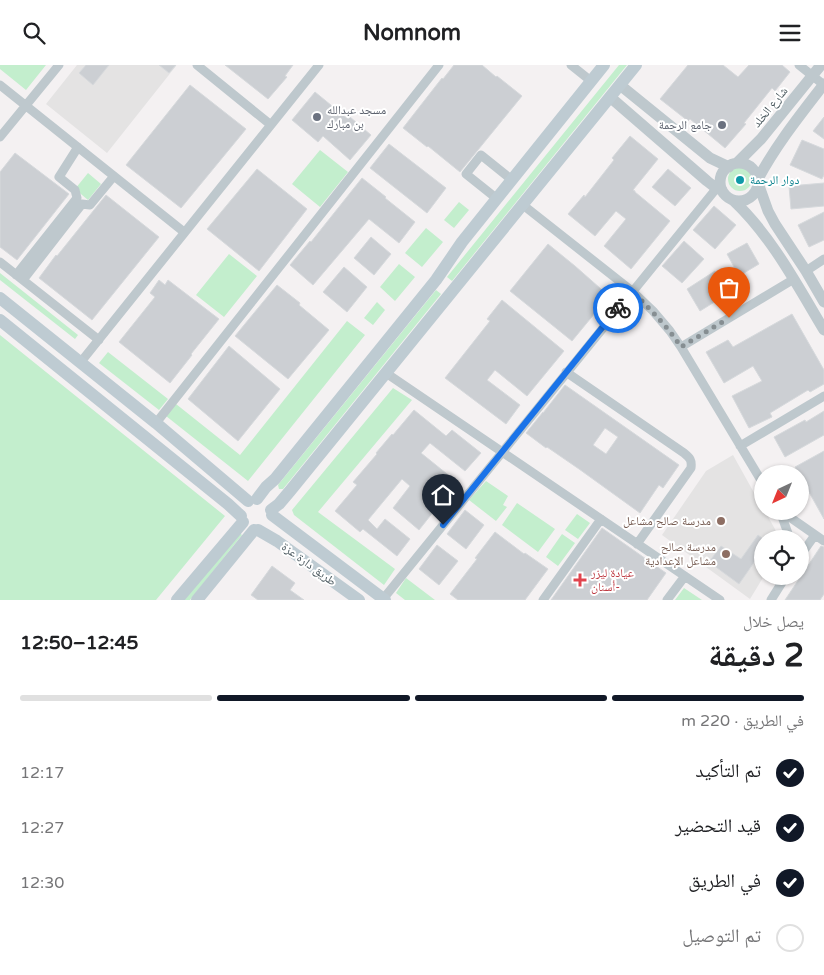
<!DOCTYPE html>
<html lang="ar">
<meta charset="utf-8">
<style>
:root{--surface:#fff;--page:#f2f2f2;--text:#202124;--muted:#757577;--line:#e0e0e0;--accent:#111827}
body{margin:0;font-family:"Varela Round","Noto Naskh Arabic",sans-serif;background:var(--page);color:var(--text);direction:rtl;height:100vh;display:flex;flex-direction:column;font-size:19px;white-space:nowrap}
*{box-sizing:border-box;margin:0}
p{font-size:16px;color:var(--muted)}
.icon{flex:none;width:28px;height:28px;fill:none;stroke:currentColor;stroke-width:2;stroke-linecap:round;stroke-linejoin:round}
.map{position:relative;height:535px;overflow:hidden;direction:ltr}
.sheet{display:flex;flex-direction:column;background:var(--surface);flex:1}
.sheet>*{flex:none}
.needle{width:32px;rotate:223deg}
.fabs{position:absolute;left:754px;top:400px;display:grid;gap:10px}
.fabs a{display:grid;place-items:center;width:55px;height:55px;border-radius:50%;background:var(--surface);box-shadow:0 1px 4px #0004;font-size:25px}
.pin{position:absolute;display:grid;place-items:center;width:42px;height:42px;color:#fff;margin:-51px -21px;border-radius:50% 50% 50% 0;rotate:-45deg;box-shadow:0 0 5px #0007}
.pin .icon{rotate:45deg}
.courier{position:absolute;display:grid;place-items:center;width:50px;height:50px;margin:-25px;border:4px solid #1a73e8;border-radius:50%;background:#fff;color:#222;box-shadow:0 1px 6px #0007}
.summary em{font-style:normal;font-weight:800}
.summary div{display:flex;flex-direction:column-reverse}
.summary{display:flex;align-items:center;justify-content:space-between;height:85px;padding:0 20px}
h1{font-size:32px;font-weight:800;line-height:38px}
.bar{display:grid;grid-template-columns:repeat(4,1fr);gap:8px 5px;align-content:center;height:60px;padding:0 20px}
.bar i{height:6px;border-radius:4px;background:var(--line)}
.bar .on{background:var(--accent)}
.bar p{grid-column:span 4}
ol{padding:0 20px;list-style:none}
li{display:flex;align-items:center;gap:15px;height:55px}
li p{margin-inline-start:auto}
li .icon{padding:5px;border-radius:50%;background:var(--accent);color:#fff;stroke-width:4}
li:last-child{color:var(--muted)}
li i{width:28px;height:28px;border:2px solid var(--line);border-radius:50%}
header{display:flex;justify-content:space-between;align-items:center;height:65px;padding:0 20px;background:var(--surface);font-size:22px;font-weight:800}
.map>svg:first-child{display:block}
.education{fill:#e4e3e3}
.green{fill:#c3eecd}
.building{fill:#cccfd3;stroke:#d6d9dc;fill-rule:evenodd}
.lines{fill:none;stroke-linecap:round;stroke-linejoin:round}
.minor{stroke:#bec8cd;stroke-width:9}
.tertiary{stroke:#bec8cd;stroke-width:11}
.secondary{stroke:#becbd2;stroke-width:12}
.done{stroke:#868e92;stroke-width:5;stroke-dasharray:0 9}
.route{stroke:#1a73e8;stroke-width:6}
.worship-dot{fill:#6b7280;stroke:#fff;stroke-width:2}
.culture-dot{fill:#0f9aa8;stroke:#fff;stroke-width:2}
.education-dot{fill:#8d6e63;stroke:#fff;stroke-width:2}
.health-dot{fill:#e0444e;stroke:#fff;stroke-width:2}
.labels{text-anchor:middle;stroke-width:4;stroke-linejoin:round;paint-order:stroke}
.street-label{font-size:12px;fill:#4a585e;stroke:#fff}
.worship-label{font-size:12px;fill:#5b616d;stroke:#fff;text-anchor:start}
.culture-label{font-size:12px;fill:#0d838f;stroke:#fff;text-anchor:start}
.education-label{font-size:12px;fill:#785e54;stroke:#fff;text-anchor:end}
.health-label{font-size:12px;fill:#be3a42;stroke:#fff;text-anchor:start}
</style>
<header><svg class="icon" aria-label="menu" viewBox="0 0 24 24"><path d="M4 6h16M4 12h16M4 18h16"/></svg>Nomnom<svg class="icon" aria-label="search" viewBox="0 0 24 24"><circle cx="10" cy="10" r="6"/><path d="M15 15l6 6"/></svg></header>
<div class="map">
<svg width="824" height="535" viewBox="0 0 824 535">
<rect width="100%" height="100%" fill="#f4f1f2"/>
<!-- education -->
<path class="education" d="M77,0H175L176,1L107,88L46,39Z
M733,390L762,442V446H765L776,466L778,474H762V511H764L750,534L662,470L706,406Z"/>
<!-- green -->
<path class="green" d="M0,0H46L26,25L0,4Z
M619,0H627L452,216L447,212Z
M320,85L348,107L320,142L292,119Z
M728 114a12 12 0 1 1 24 0a12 12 0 1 1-24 0Z
M88,108L101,119L88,135L75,124Z
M459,137L469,145L454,163L444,155Z
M426,163L443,177L422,202L405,188Z
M229,189L257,211L224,252L196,230Z
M399,199L415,212L395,236L380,222Z
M0,208L78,270L75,274L0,215Z
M436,225L441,229L283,424H279L278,420Z
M377,237L385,245L373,260L364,253Z
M347,256L365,270L248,416L166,351L176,339L240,390Z
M0,270L225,451L156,535H0Z
M108,287L168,334L159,345L99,298Z
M393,323L412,335L318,447L395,504L384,520L294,450L292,445Z
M486,416L508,431L503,440L507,442L496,456L469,435Z
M517,438L555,464L538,487L502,460Z
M577,449L590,458L578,474L565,465Z
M237,466L242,470L190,535H180Z
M562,469L575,478L558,501L546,492Z
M406,513L435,535H405L396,528Z
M684,523L702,535H675Z"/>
<!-- building -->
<path class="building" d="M86,0H109L93,20L79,8Z
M159,0H176L169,8Z
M225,0H293L285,11L287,12L268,34Z
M454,0H482L496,12L497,11L522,31L460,107L428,81L427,82L403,63L442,13L443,14Z
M688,0H723L738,12L749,0H782L790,7L775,26L772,23L744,58L746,59L725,83L690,54L688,56L660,34Z
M190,20L246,64L181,143L126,100Z
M315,27L348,54L350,52L371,70L350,95L323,71L318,77L292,55Z
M824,52V74L813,66Z
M630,71L658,94L633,125L635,126V127L670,156L631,204L604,181L626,154L616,146L595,171L568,149L584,130L585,132L614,95L612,93Z
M802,75L824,84V110L822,114L790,100Z
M389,79L446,123L427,148L370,103Z
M15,88L69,129L17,195L0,182V107Z
M257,104L307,144L259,206L207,164Z
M668,104L691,123L675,141L652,122Z
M362,113L386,132L385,133L415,157L399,178L369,154L313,220L290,200L310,176L311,177Z
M824,118V141L791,144L789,121Z
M106,130L159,172L92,255L39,213L56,190L57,191Z
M714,141L736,160L715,184L693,165Z
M824,147V175L809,182L798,160Z
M371,172L391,189L374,210L354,193Z
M684,176L704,194L682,218L662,201Z
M747,178L759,199L739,211L727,189Z
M548,179L575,201L609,231L572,276L510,226Z
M344,202L367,222L347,247L323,227Z
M715,206L729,228L700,246L687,224Z
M159,215L165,220L168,215L219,254L191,289L192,290L170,318L119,277L155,232L150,228Z
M277,220L300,238L299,240L329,265L288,314L235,271Z
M502,235L564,286L527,331L495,305L487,315L520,340L506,359L445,313L490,256L487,254Z
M792,249L824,305V319L810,327L808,325L770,348L772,352L749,363L732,331L762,316L753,301L724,318L706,287L728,275L733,282Z
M229,281L280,324L238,376L188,334Z
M565,320L679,400L663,423L659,420L640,448L579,404L547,382L546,383L526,368L543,347V348ZM605,363L618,372L606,389L593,380Z
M414,345L446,371L452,365L481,388L465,406L430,378L421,388L457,417L419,465L393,443L410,421L402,414L368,455L377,464L385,454L410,474L397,491L363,464L360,467L335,446L357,420L353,417L377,389L376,388L392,369L393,370Z
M824,346V370L785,392L774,372L805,355L806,357Z
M824,386V454L795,402Z
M465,445L484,460L466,484L447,469Z
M602,463L666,508L647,535H551Z
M495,467L524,489L525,488L548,504L525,535H458L450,529L477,494L475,493Z
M758,470L762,473V486L739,519L709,497L721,481L741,494Z
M437,480L458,496L439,520L419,504Z
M821,481L824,482V529L820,535H785Z
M272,501L295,518L290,525L304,535H258L251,530Z"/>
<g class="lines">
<!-- minor -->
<path class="minor" d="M197,0L271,60
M571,0L591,16
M799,0L824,20
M0,20L184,167
M0,72L59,0
M496,133L466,109L481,90L512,115
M523,140L632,226L653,246L670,266L681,282L762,417
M0,197L99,275
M806,206L824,194
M16,210L77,133L75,125L59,112L78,82
M23,215L82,139L90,140L114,111
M681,282L794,214
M80,298L319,0
M566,307L684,388C690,393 692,395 691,403L637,479
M386,308L720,535
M156,358L439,0
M740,381L824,331
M780,446L790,474
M781,446L824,476
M800,491L815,470
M383,534L720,119
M543,535L601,454
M667,535L685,511
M771,535L786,511"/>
<!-- tertiary -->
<path class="tertiary" d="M620,20L710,93L729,102
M610,32L707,116L716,123L722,125
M737,98L761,74L821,0
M720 117a19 19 0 1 1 38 0a19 19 0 1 1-38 0Z
M758,114C776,80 800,50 824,19
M758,118L768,146L775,159L806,206L824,237
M734,136C772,172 797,220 824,265"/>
<!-- secondary -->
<path class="secondary" d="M0,233L156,358L248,436
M0,255L228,439L241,451
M257,434L266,422L275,414L436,215L462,177L604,0
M271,445L279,439L290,426L636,0
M272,450L385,535
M258,465L277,476L359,535
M177,535L243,457
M197,535L254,465"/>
</g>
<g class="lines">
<!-- done -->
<path class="done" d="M618,243L632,226C650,244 667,261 681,282L729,253"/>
<!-- route -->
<path class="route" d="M443,460L618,243"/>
</g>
<!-- markers -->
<g class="worship-dot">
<circle cx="317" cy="52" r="5"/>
<circle cx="722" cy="60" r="5"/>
</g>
<circle class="culture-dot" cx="740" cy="115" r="5"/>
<g class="education-dot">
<circle cx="721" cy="456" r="5"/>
<circle cx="726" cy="489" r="5"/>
</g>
<path class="health-dot" d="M577.5 507.5h5v5h5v5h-5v5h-5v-5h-5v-5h5z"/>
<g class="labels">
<!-- street labels -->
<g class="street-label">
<text transform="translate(770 42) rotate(-51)" y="4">شارع الخلد</text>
<text transform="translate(309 499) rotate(36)" y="4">طريق دارة عزة</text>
</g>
<!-- worship labels -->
<g class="worship-label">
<text x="327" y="49">مسجد عبدالله<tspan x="327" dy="14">بن مبارك</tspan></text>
<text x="712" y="64" text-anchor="end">جامع الرحمة</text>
</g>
<!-- culture labels -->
<g class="culture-label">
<text x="750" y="119">دوار الرحمة</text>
</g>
<!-- education labels -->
<g class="education-label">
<text x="711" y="460">مدرسة صالح مشاعل</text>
<text x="716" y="486">مدرسة صالح<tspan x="716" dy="14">مشاعل الإعدادية</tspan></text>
</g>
<!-- health labels -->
<g class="health-label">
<text x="591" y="512">عيادة ليزر<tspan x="591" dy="14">أسنان-</tspan></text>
</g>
</g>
</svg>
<div class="fabs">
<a><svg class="needle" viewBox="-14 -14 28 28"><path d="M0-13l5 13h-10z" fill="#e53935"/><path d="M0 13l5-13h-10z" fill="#757577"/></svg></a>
<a><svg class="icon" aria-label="locate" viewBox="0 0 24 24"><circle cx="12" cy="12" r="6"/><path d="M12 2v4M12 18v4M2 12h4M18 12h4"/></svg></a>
</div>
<div class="pin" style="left:729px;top:253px;background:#ea580c"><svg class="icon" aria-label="bag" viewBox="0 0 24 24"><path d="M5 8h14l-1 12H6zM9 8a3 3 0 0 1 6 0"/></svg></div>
<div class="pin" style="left:443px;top:460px;background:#1f2937"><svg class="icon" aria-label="home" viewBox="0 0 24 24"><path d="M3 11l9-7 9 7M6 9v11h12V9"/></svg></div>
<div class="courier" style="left:618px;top:243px"><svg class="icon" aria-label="bike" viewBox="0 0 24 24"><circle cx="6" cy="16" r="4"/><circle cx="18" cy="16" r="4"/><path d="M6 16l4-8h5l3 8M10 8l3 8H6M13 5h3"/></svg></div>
</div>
<section class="sheet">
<div class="summary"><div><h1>2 دقيقة</h1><p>يصل خلال</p></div><em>12:45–12:50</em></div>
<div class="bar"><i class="on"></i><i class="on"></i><i class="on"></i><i></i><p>في الطريق · 220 m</p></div>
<ol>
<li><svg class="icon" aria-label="check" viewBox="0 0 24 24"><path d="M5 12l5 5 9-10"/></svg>تم التأكيد<p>12:17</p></li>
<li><svg class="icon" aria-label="check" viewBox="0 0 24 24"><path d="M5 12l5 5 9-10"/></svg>قيد التحضير<p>12:27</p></li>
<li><svg class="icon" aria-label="check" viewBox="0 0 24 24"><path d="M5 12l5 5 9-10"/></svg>في الطريق<p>12:30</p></li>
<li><i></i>تم التوصيل</li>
</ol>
</section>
